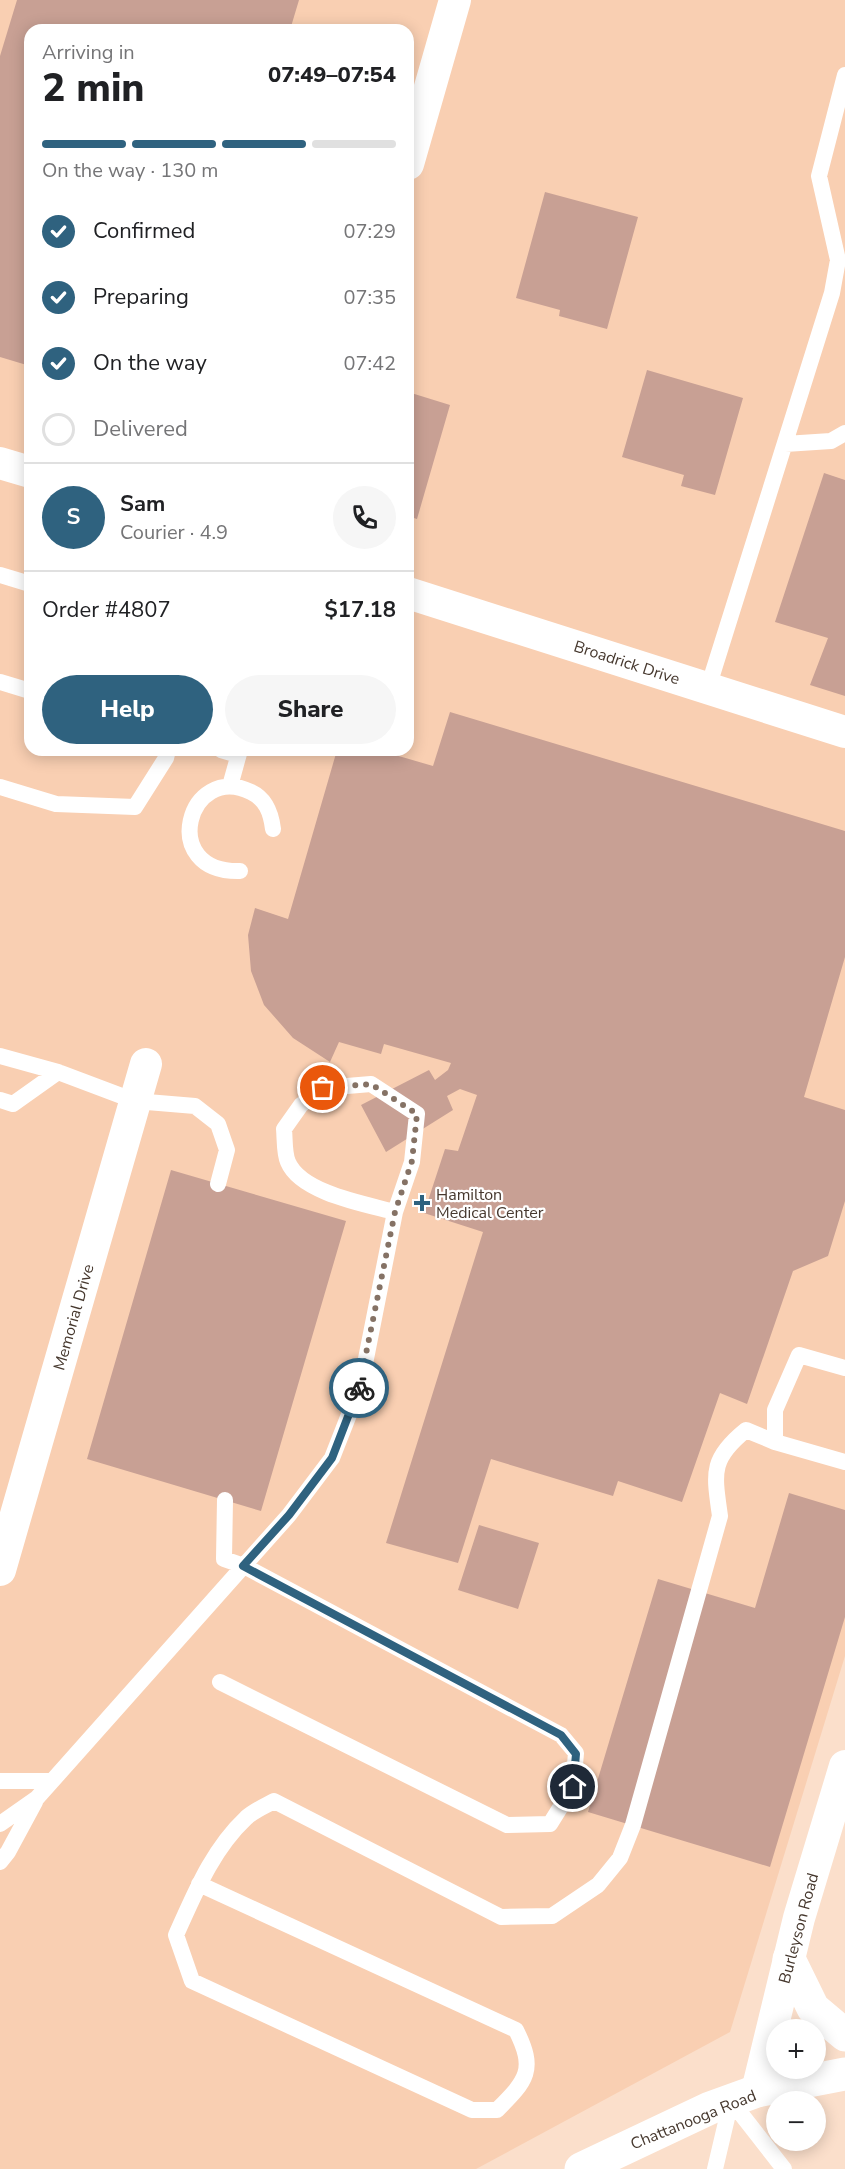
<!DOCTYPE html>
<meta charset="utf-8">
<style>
:root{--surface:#fff;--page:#f6f6f6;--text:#202124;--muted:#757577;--line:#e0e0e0;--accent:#2f627f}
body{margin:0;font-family:"Nunito Sans",sans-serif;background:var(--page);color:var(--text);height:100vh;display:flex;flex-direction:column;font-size:22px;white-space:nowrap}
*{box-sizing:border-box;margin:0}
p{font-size:20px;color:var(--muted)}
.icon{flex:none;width:33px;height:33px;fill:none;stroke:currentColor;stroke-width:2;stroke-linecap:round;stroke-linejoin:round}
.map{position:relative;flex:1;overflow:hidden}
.panel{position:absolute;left:24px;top:24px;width:390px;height:732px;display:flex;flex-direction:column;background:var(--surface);border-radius:18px;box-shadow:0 3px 15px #0003}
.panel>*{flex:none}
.controls{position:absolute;left:766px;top:2019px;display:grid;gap:12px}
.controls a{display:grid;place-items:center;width:60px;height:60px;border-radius:50%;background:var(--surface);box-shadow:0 3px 15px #0003;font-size:30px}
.pin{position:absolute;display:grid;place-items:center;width:51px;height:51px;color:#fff;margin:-26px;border:3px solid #fff;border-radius:50%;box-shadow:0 2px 6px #0007}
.courier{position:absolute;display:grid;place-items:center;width:60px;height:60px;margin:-30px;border:4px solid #2f627f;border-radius:50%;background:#fff;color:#222;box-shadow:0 2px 8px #0007}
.headline em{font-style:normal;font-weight:800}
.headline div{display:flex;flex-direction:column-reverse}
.headline{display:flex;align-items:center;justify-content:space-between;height:102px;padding:0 18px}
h1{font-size:39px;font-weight:800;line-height:45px}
.bar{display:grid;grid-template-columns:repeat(4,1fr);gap:9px 6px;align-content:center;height:72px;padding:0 18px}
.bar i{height:8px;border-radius:4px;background:var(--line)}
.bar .current{background:var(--accent)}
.bar p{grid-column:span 4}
.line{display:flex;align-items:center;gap:15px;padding:0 18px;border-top:2px solid var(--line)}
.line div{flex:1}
.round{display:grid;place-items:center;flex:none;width:63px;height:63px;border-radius:32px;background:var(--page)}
ol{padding:0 18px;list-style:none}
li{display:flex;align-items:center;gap:18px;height:66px}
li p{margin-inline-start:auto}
li .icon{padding:6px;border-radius:50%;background:var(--accent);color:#fff;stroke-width:4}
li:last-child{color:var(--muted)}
li i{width:33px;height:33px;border:3px solid var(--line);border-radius:50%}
.primary-button{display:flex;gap:12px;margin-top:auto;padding:12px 18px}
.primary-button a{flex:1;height:69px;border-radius:36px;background:var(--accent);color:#fff;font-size:24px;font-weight:800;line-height:69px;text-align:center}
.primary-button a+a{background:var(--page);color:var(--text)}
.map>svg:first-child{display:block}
.built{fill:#f9cfb2;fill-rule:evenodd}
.building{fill:#c8a094}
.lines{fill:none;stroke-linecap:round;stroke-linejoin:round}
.lane{stroke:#fff;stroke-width:16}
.street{stroke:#fff;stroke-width:32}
.secondary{stroke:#fff;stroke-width:33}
.done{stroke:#857265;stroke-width:6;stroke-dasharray:0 10.8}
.route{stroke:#2f627f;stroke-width:8}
.poi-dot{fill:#2f627f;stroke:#fff;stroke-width:2}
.labels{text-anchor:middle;stroke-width:4.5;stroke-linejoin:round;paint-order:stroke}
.street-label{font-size:16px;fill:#46382e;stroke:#fff}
.poi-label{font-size:16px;fill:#46382e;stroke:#fff;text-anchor:start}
</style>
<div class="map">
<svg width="845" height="2169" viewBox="0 0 845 2169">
<rect width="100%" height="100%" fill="#fbdfcb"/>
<!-- built -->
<path class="built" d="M0,0H845V1656L730,2032L476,2169H0ZM30,30H408V750H30Z"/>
<!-- building -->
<path class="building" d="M17,0H299L290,30H30V366L0,357V56Z
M545,192L638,217L607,329L559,316L560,310L516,298Z
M647,370L743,398L715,495L681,486L684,475L622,457Z
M408,392L450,405L417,519L408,516Z
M824,473L845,480V696L810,685L828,638L775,622Z
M450,712L845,831V957L804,1097L845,1110V1201L828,1256L793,1271L747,1404L720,1393L682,1502L618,1481L613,1496L491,1459L458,1563L386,1543L483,1232L424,1213L445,1149L458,1151L477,1095L460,1089L447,1096L453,1110L386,1152L361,1105L429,1070L435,1080L448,1070L451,1063L384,1044L381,1054L339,1042L330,1062L293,1038L264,1005L251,971L248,935L255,908L288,919L337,750H378L433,766Z
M171,1170L346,1221L261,1511L87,1459Z
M789,1493L845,1510V1617L770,1867L588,1812L658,1579L755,1608Z
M479,1525L539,1543L518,1609L458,1590Z"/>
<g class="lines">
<!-- lane -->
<path class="lane" d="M785,444L831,441L845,433
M0,575L30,584
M0,682L30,691
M708,688L832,293L838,260L819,176L845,75
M221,750L238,755
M230,786L240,750
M0,787L56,804L135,807L166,758L168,750
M240,871C157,873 188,761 251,792C266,799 271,813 273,829
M0,1056L58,1072L135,1101L195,1106L218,1124L227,1150L218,1184
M0,1100L13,1104L58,1072
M845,1368L799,1355L775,1410V1442L845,1462
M220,1682L507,1825L550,1824L573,1787L576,1753L561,1735L244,1566L224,1559L225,1500
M0,1781H52
M0,1824L37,1798L289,1515L332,1458L361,1384L395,1212L412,1162L417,1114L371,1084L323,1088L301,1105L284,1129C285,1139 284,1153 288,1162C301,1193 365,1204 395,1212
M0,1862L8,1852L35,1802
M199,1884L516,2030C536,2070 527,2080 497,2110H472L192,1981L176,1935C195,1893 212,1850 246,1818C253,1811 265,1806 274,1801L501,1917L552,1916L598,1885L620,1858L633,1825L720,1516C714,1473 710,1459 746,1430L775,1442
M731,2101L784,2169
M715,2169L731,2101"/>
<!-- street -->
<path class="street" d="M408,164L455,0
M0,463L30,472
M408,593L845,732
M0,1570L146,1064
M757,2091L799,1918L845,1766"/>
<!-- secondary -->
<path class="secondary" d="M789,1959L813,2008L845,2035
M581,2169L710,2108L757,2091L845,2074"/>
</g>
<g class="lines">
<!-- done -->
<path class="done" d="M323,1088L371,1084L417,1114L412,1161L395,1212L359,1388"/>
<!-- route -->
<path class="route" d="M359,1388L332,1458L289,1515L243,1566L561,1735L576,1754L573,1787"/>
</g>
<!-- markers -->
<path class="poi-dot" d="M419 1194h6v6h6v6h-6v6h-6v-6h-6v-6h6z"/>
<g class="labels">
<!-- street labels -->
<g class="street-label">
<text transform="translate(627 662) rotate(18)" y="6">Broadrick Drive</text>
<text transform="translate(73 1317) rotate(-74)" y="6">Memorial Drive</text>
<text transform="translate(798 1928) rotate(-75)" y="6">Burleyson Road</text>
<text transform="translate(693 2119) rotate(-22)" y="6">Chattanooga Road</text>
</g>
<!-- poi labels -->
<g class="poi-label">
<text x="436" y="1200">Hamilton<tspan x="436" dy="18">Medical Center</tspan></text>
</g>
</g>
</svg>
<div class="controls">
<a>+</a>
<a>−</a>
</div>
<div class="pin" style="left:323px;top:1088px;background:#ea580c"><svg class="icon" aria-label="bag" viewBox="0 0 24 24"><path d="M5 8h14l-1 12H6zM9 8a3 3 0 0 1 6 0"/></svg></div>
<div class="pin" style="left:573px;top:1787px;background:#1f2937"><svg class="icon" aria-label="home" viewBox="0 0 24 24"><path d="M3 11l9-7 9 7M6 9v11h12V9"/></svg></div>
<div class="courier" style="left:359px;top:1388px"><svg class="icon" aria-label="bike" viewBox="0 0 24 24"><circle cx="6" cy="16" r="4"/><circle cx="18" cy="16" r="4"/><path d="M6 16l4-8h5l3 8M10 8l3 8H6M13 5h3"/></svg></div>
<section class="panel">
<div class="headline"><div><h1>2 min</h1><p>Arriving in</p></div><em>07:49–07:54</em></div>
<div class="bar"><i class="current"></i><i class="current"></i><i class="current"></i><i></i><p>On the way · 130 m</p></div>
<ol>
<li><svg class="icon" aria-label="check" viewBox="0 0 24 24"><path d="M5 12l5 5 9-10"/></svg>Confirmed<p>07:29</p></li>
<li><svg class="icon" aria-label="check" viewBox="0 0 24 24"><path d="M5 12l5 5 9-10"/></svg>Preparing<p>07:35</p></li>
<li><svg class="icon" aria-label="check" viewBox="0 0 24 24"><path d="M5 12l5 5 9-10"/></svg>On the way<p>07:42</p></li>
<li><i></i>Delivered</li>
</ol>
<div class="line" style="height:108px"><b class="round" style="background:var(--accent);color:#fff">S</b><div><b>Sam</b><p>Courier · 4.9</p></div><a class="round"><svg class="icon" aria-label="phone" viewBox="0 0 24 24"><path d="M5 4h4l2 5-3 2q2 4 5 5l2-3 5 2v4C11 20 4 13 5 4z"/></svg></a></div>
<div class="line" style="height:78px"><div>Order #4807</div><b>$17.18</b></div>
<div class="primary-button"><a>Help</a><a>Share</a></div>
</section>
</div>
